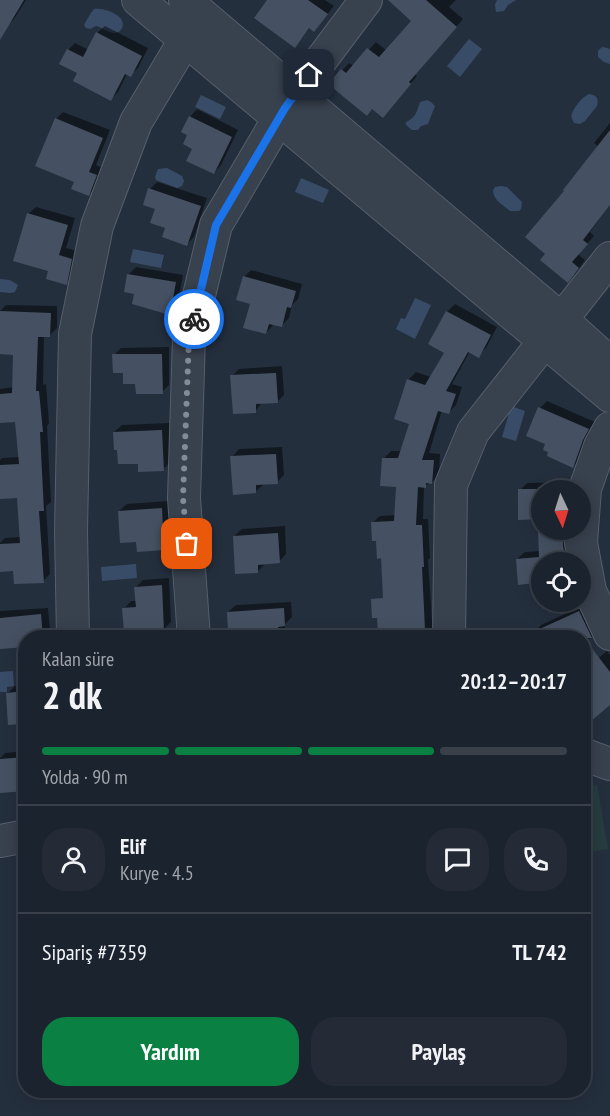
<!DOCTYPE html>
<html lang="tr">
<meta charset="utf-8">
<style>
:root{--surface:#1b232e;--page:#242b36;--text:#f1f3f6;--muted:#a0a4aa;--line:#39404a;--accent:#0b8043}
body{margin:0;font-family:"PT Sans Narrow",sans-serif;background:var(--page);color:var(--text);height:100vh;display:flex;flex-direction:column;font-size:22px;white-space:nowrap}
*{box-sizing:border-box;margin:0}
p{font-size:20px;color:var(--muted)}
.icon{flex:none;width:33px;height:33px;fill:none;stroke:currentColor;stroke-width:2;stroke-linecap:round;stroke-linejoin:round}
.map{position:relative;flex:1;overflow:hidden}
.drawer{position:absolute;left:18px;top:630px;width:573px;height:468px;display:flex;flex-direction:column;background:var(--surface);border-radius:24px;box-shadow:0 3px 15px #0003,0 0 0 2px var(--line)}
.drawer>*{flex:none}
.needle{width:39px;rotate:176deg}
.buttons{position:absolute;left:531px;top:480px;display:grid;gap:12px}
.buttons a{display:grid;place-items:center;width:60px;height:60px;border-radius:50%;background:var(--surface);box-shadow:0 3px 15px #0003,0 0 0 2px var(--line);font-size:30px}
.pin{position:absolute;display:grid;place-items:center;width:51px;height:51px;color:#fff;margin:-26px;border-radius:12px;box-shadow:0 3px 9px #0006}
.courier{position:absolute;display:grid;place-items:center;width:60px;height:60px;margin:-30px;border:4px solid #1a73e8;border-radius:50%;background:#fff;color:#222;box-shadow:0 2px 8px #0007}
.head em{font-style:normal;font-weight:800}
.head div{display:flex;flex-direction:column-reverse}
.head{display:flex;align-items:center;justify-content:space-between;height:102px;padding:0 24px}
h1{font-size:39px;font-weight:800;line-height:45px}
.bar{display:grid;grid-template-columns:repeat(4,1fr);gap:9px 6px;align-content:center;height:72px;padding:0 24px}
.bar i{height:8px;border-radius:4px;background:var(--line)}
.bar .on{background:var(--accent)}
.bar p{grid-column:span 4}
.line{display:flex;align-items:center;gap:15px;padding:0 24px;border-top:2px solid var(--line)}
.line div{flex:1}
.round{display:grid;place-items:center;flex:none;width:63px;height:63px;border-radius:24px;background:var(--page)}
.action{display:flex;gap:12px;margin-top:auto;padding:12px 24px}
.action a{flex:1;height:69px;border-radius:24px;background:var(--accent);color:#fff;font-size:24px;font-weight:800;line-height:69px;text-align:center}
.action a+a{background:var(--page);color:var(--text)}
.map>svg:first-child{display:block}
.green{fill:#263c3f}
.water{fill:#394c67}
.shadow{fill:#0007}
.building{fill:#455162}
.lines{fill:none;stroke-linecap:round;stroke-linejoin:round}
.minor-casing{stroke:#565f6c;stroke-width:34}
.minor{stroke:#38414e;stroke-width:32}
.done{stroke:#828b98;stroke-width:6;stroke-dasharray:0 10.8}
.route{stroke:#1a73e8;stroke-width:8}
</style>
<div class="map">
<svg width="610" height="1116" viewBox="0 0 610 1116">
<rect width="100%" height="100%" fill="#242f3e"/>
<!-- green -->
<path class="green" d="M597,785L608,849L584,853V787Z"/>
<!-- water -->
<path class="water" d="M497,0H516L508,5L504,11L496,12L495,5Z
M94,9C102,8 116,12 121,19C125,24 122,33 114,33C108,33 102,27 96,26L90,29L86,28L84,25C87,19 90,14 94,9Z
M469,39L482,49L460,77L447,66Z
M602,47L608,48L610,50V64L604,62L598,57V51Z
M589,94C597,95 599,99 597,106L585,121L580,124L574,123L571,116C574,107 581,98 589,94Z
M201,95L226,107L220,119L195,107Z
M427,100L431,102L435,106L428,124L421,126L418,130H412L406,125V122C415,118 417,112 420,102Z
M167,168L182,176L184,181L182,186L177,188L156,180L155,177L158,169Z
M301,178L329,190L323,203L295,192Z
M501,186L507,187L522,202L521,209L519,211H510C503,205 493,200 493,190L495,187Z
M133,249L164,255L161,268L130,262Z
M0,279L10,280L18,285L15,292L10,293L0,292Z
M415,298L431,305L415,339L396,329L401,318L405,319Z
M511,406L525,411L516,441L502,437Z
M136,564L137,578L102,581L101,567Z
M13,671L14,686L7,687V692H0V672Z"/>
<!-- shadow -->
<path class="shadow" d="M0,0H26L14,19L7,26L0,22Z
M269,0H325L334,6L314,30L310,27L302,38Z
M404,0H456L449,7L463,19L415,74L417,76L390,109L373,108L330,84L349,63L354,66L376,42L387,51L413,20Z
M105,26L148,48L138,68L130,75L127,74L118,92L111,99L79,72L68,50L75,43L89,50L97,33Z
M197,109L238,130L221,165L214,173L194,148L189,134L190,117Z
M63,112L110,130L96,165L103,168L96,187L89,194L76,181L56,119Z
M610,123V205L590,232L594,236L578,254L585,260L575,274L547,254L566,191L599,147L594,143Z
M157,182L207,198L194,237L187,244L167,227L157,208L150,189Z
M36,207L75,218L66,248L78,251L73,276L66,283L50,270L28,214Z
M136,267L183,275L177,306L170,313L136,293L129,274Z
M251,270L302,284L298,299L292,305L289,318L281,326L274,324L266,333L252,303L244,277Z
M455,304L497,327L486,348L478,356L470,351L452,384L462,387L456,405L449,412L442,410L429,453L440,454L439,475L432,482L424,486L423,519H428L430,558L428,560L432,621H438L440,638H413V629L381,599L385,595L382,557L372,523L380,516L396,515L398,486L384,458L391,451H402L411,423L408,380L416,372L431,377L446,353L430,344L447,312Z
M6,305L57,306V328L49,336L44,335L43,385L46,384L49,423L47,426L51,502L46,506L50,574L43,581L15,570L0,571V543L5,538L21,537L19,496L0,483V460L2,458L20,457L16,420L0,422V389L15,387L14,353H0V311Z
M169,347V385L162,392L125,371L114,355L121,348Z
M282,366L284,395L277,402L262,403L255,411L232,376L239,369Z
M547,401L595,422L590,431L580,459L573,466L547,443L540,408Z
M169,423L171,462L163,469L114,432L122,425Z
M282,447L284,475L277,482L263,485L255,492L232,457L239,449Z
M572,482V490H542V530H570L574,562H542V586L533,587V582L517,559L525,552L540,551L539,518L520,490L527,483Z
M168,501L171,542L164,549L138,540L119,511L127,504Z
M285,526L286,554L279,562L265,564L258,571L234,536L242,529Z
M169,578L171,622L164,629L124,609L131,601H137L136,587L143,580Z
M291,602L292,617L285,624V638H235V629L228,612L236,605Z
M587,604L599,630L591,638L584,641V638L534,632L541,625Z
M48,608L50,629L43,637L0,633V611Z
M607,651L610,655V703L587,722L584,717V670Z
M26,685V744L23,722L7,694L15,686Z
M26,751V800L17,801L16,790L0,791V758L5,753Z"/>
<!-- building -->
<path class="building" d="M0,0H24L0,40Z
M267,0H308L328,14L314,32L309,28L295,48L254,18Z
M388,0H426L457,27L409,82L411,84L383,118L372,109L367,116L328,84L341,69L346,73L367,48L379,57L411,21Z
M96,32L142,56L131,77L125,74L111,101L73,81L77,73L59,64L67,49L83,57Z
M189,116L232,137L214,174L186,161L192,149L183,144L187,135L181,132Z
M55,118L103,138L89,172L97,175L89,196L71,189L74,182L35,166Z
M610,130V205L583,240L588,244L572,262L579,268L568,283L540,260L545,254L525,237L564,191L563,190Z
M148,188L201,206L187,246L162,237L165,228L150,223L155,209L143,205Z
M27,213L68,225L59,255L72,259L67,285L46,279L48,271L13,261Z
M127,274L176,282L170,315L132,304L134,294L124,292Z
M243,276L296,291L291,308L287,307L282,327L269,324L266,334L243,328L250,304L236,300Z
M0,311L51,313L50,337H38L36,391H39L43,432H40L44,511H39L44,583L14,584L13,571L0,572V544L20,543L17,498L0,499V465L19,464L15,422L0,423V394L12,393L13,355L0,354Z
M446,311L491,335L479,358L468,352L446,391L456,394L449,414L438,411L422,460H434L432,484L426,483V488L418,487L416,525H422L424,567H422L425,630L378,633L377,618H372L371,599L383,598L381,558L377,559L376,541H372L371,522L394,521L396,487L380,486L382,458H398L409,424L394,419L407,379L425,385L444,353L428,344Z
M112,354H162L163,394H136L135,384H123V373H113Z
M276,373L278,403L256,404V413L233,414L230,375Z
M538,407L589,429L583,440L573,468L547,456L548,452L543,450L545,444L526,436Z
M162,430L164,471L138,472V464H118L117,450H114L113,432Z
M276,454L278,484L256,485V493L233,495L230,456Z
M518,489H542V519L518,520Z
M162,508L164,550L137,552L136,542L120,543L118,511Z
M538,530H564L563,546L566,562H542V582L518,585L516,559L539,557Z
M278,533L280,563L258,565V573L235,574L233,536Z
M162,585L164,631L124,633L122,608L136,607L134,587Z
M284,608L285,626L278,627L279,638H234L233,631H228L227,612Z
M579,611L592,638H520Z
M41,614L43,638H26V647L0,649V618Z
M584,638L610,672V705L584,727Z
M26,691V724L8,725L6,693Z
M26,757V791L0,793V759Z"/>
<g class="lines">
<defs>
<path id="minor" d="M138,0L610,396
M185,0L561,319L610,363
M610,428L600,446L585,489L581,543L590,591L610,634
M73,638L71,531L75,334L97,226L136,122L185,40L204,16
M194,638L184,498L189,337L216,225L285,108L366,0
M449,638L451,485L473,432L610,258
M584,756H588L610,764
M0,841L26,836"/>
</defs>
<!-- minor casing -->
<use href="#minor" class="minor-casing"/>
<!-- minor -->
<use href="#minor" class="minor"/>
</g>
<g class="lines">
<!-- done -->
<path class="done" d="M187,544L183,498L189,337L194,319"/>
<!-- route -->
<path class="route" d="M194,319L216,225L285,108L309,75"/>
</g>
</svg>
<div class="buttons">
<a><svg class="needle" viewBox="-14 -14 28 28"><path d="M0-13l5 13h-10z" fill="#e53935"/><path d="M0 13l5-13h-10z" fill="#a0a4aa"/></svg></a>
<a><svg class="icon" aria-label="locate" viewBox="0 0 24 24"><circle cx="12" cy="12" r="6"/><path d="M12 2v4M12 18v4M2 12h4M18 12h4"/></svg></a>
</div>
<div class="pin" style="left:187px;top:544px;background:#ea580c"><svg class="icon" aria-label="bag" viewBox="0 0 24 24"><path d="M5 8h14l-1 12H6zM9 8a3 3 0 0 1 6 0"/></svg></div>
<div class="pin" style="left:309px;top:75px;background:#1f2937"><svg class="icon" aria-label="home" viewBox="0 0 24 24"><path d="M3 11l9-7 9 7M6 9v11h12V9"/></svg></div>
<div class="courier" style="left:194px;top:319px"><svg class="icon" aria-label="bike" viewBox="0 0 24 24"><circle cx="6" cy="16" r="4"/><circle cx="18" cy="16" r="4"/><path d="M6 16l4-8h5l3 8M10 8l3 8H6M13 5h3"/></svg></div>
<section class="drawer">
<div class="head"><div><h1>2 dk</h1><p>Kalan süre</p></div><em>20:12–20:17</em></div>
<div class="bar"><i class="on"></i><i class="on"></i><i class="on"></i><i></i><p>Yolda · 90 m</p></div>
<div class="line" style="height:108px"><a class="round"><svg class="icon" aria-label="person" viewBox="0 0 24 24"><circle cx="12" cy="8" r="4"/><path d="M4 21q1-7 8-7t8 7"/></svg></a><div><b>Elif</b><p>Kurye · 4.5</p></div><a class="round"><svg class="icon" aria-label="chat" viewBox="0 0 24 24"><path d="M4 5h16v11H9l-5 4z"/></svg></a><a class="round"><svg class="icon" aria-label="phone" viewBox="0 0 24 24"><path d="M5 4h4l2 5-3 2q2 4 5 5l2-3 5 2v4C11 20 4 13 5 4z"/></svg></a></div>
<div class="line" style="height:78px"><div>Sipariş #7359</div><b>TL 742</b></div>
<div class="action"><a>Yardım</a><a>Paylaş</a></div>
</section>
</div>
